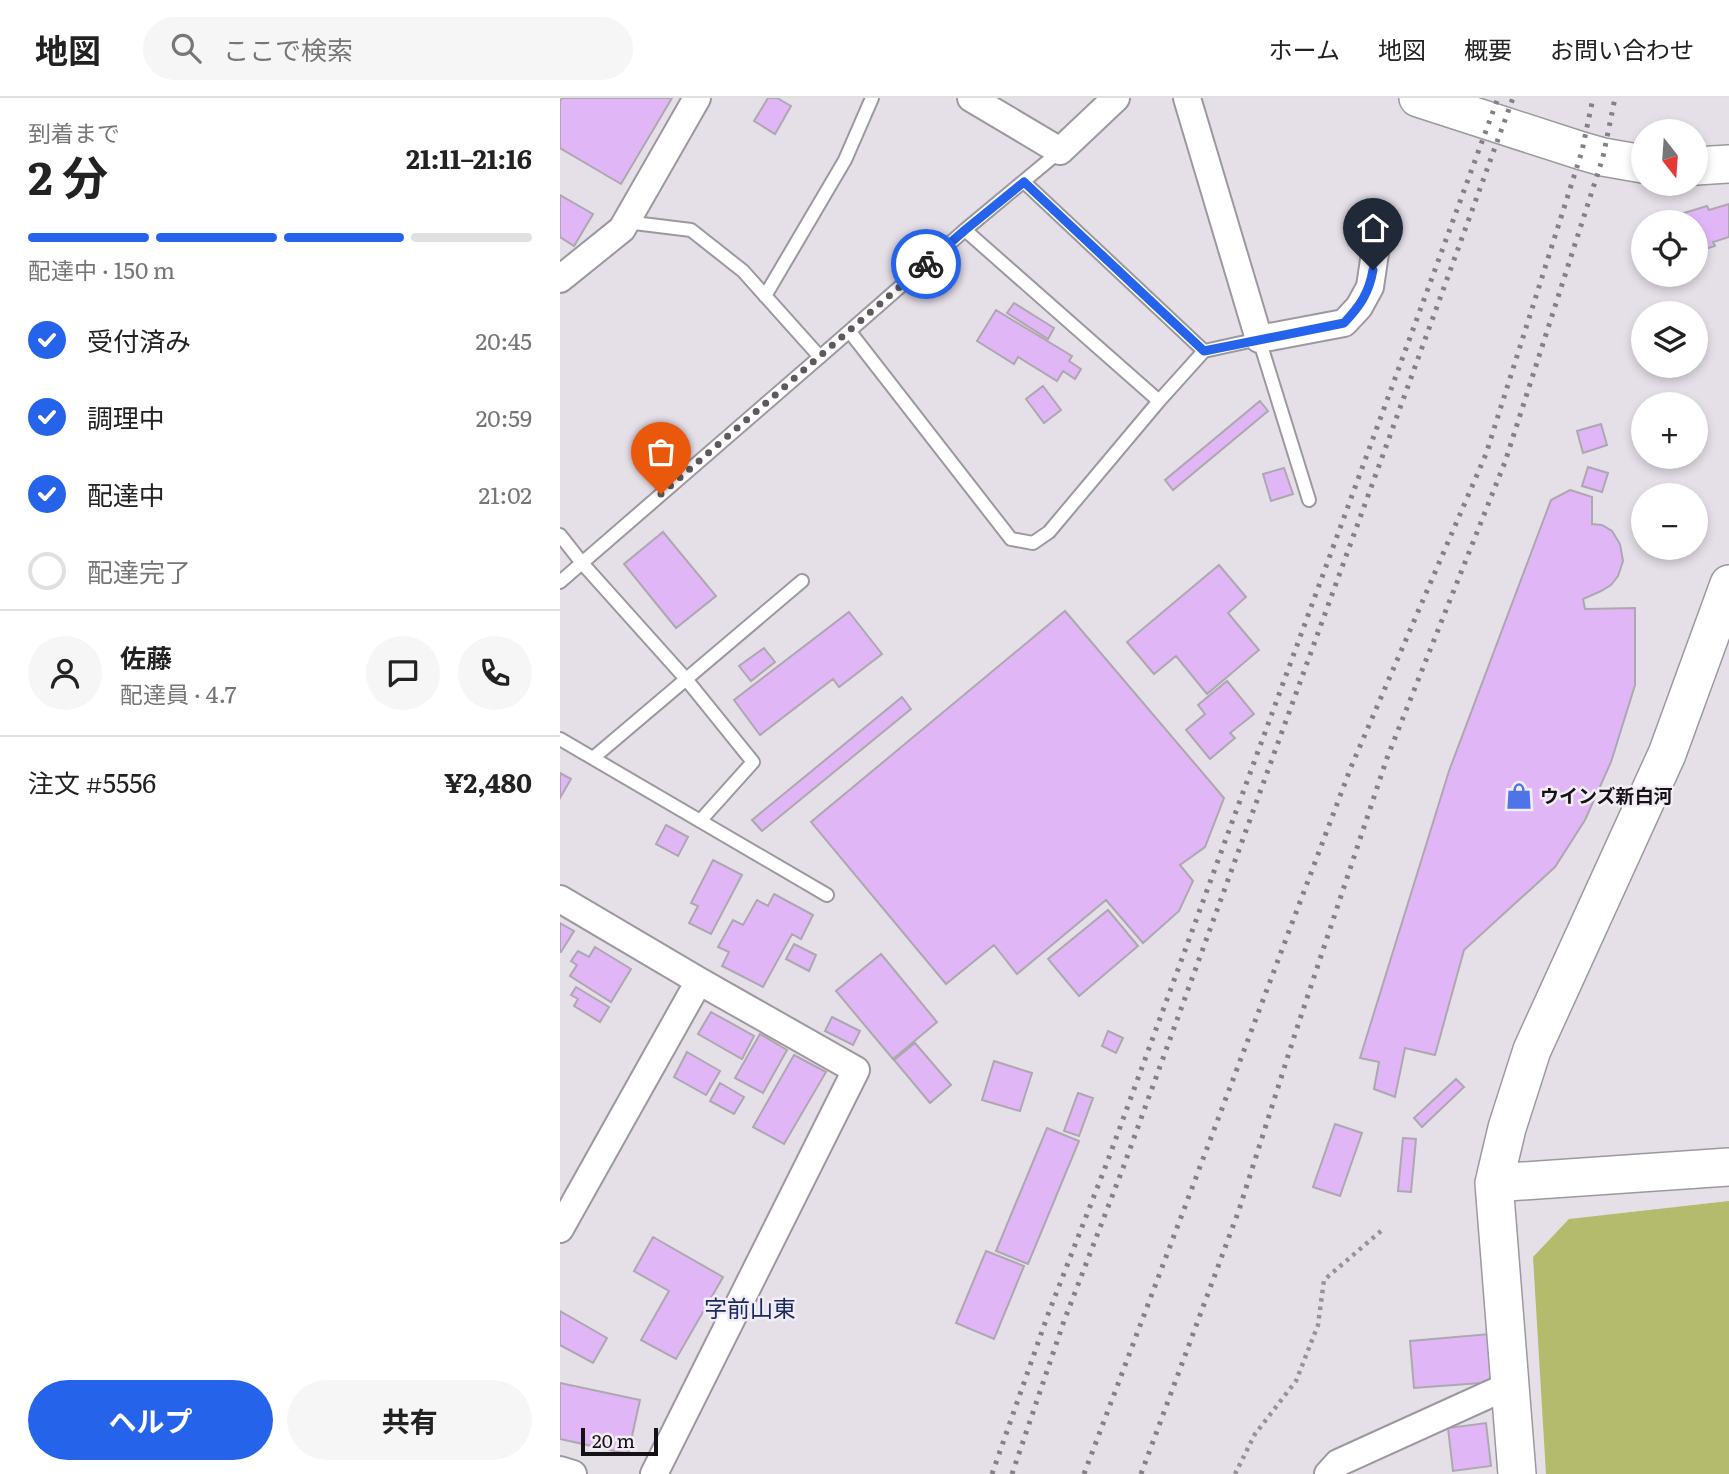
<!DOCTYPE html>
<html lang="ja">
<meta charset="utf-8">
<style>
:root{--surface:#fff;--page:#f6f6f6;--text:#222;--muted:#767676;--line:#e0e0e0;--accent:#2563eb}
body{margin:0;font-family:Literata,"Noto Sans JP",serif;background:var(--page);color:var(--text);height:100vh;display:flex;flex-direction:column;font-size:26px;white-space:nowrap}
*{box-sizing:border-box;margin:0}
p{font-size:23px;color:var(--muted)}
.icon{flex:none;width:38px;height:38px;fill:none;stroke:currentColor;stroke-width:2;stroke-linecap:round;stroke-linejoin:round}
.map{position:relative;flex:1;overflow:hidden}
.details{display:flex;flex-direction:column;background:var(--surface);width:560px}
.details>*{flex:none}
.needle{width:46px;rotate:163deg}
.controls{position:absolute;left:1071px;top:21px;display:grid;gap:14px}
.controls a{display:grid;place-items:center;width:77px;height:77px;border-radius:50%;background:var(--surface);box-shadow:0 4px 10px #0003;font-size:35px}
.scale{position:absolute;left:21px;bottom:18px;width:77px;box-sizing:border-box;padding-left:7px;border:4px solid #141215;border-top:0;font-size:19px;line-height:24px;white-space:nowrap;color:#141215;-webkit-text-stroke:5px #f2ecf5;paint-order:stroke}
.pin{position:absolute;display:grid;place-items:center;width:60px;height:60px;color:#fff;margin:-72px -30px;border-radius:50% 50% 50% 0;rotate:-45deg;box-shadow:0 0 7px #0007}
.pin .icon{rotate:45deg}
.courier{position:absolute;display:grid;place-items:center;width:70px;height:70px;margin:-35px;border:5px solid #2563eb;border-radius:50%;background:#fff;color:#222;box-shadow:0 2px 9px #0007}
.headline em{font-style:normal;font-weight:700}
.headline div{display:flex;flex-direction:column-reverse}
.headline{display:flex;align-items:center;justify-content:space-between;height:119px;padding:0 28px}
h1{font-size:46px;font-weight:700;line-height:52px}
.bar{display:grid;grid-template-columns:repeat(4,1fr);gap:10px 7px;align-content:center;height:84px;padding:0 28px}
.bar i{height:9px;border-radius:5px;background:var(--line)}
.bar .on{background:var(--accent)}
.bar p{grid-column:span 4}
.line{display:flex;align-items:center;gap:18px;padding:0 28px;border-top:2px solid var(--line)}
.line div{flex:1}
.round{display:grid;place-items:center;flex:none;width:74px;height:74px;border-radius:37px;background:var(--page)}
ol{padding:0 28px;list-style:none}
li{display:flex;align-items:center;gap:21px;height:77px}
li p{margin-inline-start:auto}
li .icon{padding:7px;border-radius:50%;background:var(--accent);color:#fff;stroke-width:4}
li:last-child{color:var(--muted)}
li i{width:38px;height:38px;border:4px solid var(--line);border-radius:50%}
.cta{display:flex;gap:14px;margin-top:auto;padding:14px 28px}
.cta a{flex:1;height:80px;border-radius:42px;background:var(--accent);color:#fff;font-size:28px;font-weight:700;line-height:80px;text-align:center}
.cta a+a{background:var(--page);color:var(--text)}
header{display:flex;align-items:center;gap:42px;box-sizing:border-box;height:98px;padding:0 35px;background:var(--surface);border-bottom:2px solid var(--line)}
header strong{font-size:33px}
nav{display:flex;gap:38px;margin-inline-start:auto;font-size:24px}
.search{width:490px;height:63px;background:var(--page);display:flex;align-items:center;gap:18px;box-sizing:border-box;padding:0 24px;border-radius:38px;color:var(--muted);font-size:26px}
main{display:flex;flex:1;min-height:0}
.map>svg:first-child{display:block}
.green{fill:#b4bb6c}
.building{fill:#e1b6f7;stroke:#ada8b0;stroke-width:2}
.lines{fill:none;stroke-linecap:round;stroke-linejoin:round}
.lane-casing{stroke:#9d98a0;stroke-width:16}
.street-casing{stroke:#9d98a0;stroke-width:30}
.secondary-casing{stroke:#9d98a0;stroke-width:40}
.path{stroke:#979299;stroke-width:4.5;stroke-dasharray:3.5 5;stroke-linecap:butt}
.lane{stroke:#fff;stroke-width:12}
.street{stroke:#fff;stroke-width:26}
.secondary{stroke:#fff;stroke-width:37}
.rail{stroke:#858087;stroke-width:5;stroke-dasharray:3.5 7;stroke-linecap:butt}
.done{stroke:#5d5a5f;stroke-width:7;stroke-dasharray:0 12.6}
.route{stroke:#2563eb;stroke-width:9}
.labels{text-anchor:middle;stroke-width:5;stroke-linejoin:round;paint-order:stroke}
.poi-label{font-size:19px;font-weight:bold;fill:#141215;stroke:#f2ecf5;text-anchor:start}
.quarter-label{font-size:23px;fill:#192a60;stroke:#f2ecf5}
</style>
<header>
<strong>地図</strong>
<div class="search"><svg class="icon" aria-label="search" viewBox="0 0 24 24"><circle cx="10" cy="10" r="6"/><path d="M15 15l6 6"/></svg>ここで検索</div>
<nav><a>ホーム</a><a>地図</a><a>概要</a><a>お問い合わせ</a></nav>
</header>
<main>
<section class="details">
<div class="headline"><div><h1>2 分</h1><p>到着まで</p></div><em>21:11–21:16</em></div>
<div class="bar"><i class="on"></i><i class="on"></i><i class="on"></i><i></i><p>配達中 · 150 m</p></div>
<ol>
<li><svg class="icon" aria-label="check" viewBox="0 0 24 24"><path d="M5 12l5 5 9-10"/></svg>受付済み<p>20:45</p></li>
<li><svg class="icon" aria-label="check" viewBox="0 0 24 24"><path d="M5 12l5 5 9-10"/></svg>調理中<p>20:59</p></li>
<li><svg class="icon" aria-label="check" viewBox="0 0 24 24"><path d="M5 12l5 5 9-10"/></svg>配達中<p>21:02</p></li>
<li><i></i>配達完了</li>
</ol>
<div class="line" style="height:126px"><a class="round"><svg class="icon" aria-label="person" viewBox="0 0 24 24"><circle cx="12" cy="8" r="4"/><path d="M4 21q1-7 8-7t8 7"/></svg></a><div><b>佐藤</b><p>配達員 · 4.7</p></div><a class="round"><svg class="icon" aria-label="chat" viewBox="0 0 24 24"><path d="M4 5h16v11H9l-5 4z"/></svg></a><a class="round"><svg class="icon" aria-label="phone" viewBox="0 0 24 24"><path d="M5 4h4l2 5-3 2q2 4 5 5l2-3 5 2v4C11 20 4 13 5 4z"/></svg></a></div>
<div class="line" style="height:91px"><div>注文 #5556</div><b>¥2,480</b></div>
<div class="cta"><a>ヘルプ</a><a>共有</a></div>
</section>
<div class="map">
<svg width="1169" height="1376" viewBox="0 0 1169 1376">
<rect width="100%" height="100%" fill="#e5dfe8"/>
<!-- green -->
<path class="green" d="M1169,1103V1376H986L973,1159L1009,1121Z"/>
<!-- building -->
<path class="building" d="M2,0H112L61,86L0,50V3Z
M208,0H217L231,8L215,36L194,23Z
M0,97L33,116L14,148L0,139Z
M1169,106V139L1153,144L1155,148L1142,152L1140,148L1136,149V124H1107L1125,119L1124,115L1147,108L1149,112Z
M454,205L494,230L488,241L447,215Z
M436,212L512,258L509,263L521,271L515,281L503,273L497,283L458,259L454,266L417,243Z
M483,288L501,312L484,325L466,301Z
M700,303L708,313L613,392L605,382Z
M1041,326L1047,347L1023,355L1017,333Z
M1028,369L1048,375L1042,394L1022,388Z
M724,370L733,396L711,403L703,376Z
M1010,392L1032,399V426L1042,427L1052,433L1060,446L1063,463L1058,478L1051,487L1041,493L1023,501L1025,511L1075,510V587L1051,664L1025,722L995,769L904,852L875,957L845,950L835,999L814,991L819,964L800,960L889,673L991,402Z
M103,434L156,498L116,530L64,466Z
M659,467L686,499L668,515L699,552L647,596L616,558L594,576L567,544Z
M505,513L664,700L645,749L620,767L633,783L619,813L583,845L546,802L457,876L434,847L386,886L251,724Z
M289,514L322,556L279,589L273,581L200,637L174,602Z
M204,550L215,564L191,583L179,568Z
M667,583L694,616L670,635L675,640L650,661L626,632L645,616L638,607Z
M342,599L351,611L202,733L192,722Z
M0,675L11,681L0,700Z
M106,727L128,739L118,758L96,746Z
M153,762L182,777L151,836L129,825L138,808L131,805Z
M214,796L253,817L241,841L232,836L203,889L162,868L169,854L158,849L173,822L183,827L197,802L208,808Z
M548,812L578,848L519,898L488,861Z
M0,825L14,833L1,854L0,853Z
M234,846L256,857L249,873L226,861Z
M35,849L71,871L51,904L10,878L17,867L11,863L18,853L29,859Z
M321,856L377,924L333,961L276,893Z
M16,889L49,909L40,924L14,908L18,901L11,897Z
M151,914L194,938L182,961L138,936Z
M272,919L300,933L293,947L265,933Z
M548,933L563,940L556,955L542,948Z
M200,936L227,952L203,995L175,980Z
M355,945L391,987L370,1005L334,962Z
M127,954L160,973L146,997L114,979Z
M234,957L266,974L224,1046L193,1029Z
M434,963L472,975L460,1013L422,1002Z
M896,981L904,989L862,1029L854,1020Z
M160,985L184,999L174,1016L150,1003Z
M518,995L533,1000L519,1038L504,1033Z
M775,1026L802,1035L780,1098L753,1089Z
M487,1030L519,1043L468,1166L436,1153Z
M843,1040L856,1041L851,1094L838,1093Z
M93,1139L163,1179L116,1261L81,1242L109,1193L74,1173Z
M426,1153L464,1168L434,1241L396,1225Z
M0,1213L47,1240L33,1265L0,1247Z
M930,1236L934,1284L854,1290L850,1243Z
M0,1285L80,1302L68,1356L0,1341Z
M926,1325L931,1368L893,1373L888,1330Z"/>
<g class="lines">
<defs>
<path id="lane" d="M464,84L644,253
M66,124L131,132L183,173L260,259
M405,132L599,303
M205,198L285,62L312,0
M290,234L451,441L473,445L489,434L599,303L644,253L699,241L749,402
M0,437L22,465L126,581L193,664L140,723
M0,484L277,244L405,132L500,53
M0,641L267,797
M33,660L242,483"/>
<path id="street" d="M411,0L500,53L556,0
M627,0L699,241L784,225L799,209L810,189L815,155V122
M0,181L62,131L137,0
M0,801L139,883L296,972L94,1376
M0,1131L139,883
M0,1372L13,1376
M768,1376L778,1365L950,1287"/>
<path id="secondary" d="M858,0L1022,53L1043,59L1083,66
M1136,68L1169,66
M934,1085L1169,1069
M957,1376L934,1085L947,1030L972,952L1107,656L1169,486"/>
</defs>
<!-- lane casing -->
<use href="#lane" class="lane-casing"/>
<!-- street casing -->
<use href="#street" class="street-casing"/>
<!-- secondary casing -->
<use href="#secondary" class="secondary-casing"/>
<!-- path -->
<path class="path" d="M675,1376L695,1336L736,1283L758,1227L764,1182L821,1133"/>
<!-- lane -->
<use href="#lane" class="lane"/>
<!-- street -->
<use href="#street" class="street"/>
<!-- secondary -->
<use href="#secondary" class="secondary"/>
<!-- rail -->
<path class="rail" d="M432,1376L487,1219L548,1062L938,0
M452,1376L504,1223L563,1070L953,0
M524,1376L791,669L926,356L1022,53L1033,0
M581,1376L679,1112L735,936L827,660L945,364L1043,59L1055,0"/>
</g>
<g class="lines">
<!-- done -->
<path class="done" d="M101,396L366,166"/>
<!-- route -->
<path class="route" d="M366,166L405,132L464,84L644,253L784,225C800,208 809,195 813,172"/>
</g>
<!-- icons -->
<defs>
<symbol id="shop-bare" viewBox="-9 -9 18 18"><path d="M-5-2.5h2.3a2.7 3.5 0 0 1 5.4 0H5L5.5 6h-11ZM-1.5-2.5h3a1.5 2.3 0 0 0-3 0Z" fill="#4f74e8" stroke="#f2ecf5" stroke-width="2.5" paint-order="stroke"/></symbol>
</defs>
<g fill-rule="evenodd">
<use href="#shop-bare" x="940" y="679" width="38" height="38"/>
</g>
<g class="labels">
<!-- poi labels -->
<g class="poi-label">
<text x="980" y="705">ウインズ新白河</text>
</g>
<!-- quarter labels -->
<g class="quarter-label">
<text x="190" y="1219">字前山東</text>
</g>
</g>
</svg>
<div class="controls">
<a><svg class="needle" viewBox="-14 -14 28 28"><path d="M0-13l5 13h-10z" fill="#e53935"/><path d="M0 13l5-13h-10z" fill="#767676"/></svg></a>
<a><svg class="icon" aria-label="locate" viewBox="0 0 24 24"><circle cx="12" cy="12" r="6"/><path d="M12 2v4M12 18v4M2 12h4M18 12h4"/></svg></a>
<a><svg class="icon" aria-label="layers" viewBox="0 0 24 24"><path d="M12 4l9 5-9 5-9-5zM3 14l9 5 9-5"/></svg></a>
<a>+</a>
<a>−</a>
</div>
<div class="scale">20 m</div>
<div class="pin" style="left:101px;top:396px;background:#ea580c"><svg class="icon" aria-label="bag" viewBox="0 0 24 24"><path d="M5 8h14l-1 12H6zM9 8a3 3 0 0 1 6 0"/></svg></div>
<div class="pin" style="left:813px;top:172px;background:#1f2937"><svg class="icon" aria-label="home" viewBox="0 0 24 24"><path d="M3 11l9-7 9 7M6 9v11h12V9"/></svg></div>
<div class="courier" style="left:366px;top:166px"><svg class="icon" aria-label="bike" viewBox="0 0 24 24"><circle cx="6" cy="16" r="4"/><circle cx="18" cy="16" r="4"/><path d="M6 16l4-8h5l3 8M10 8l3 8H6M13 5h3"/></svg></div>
</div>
</main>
